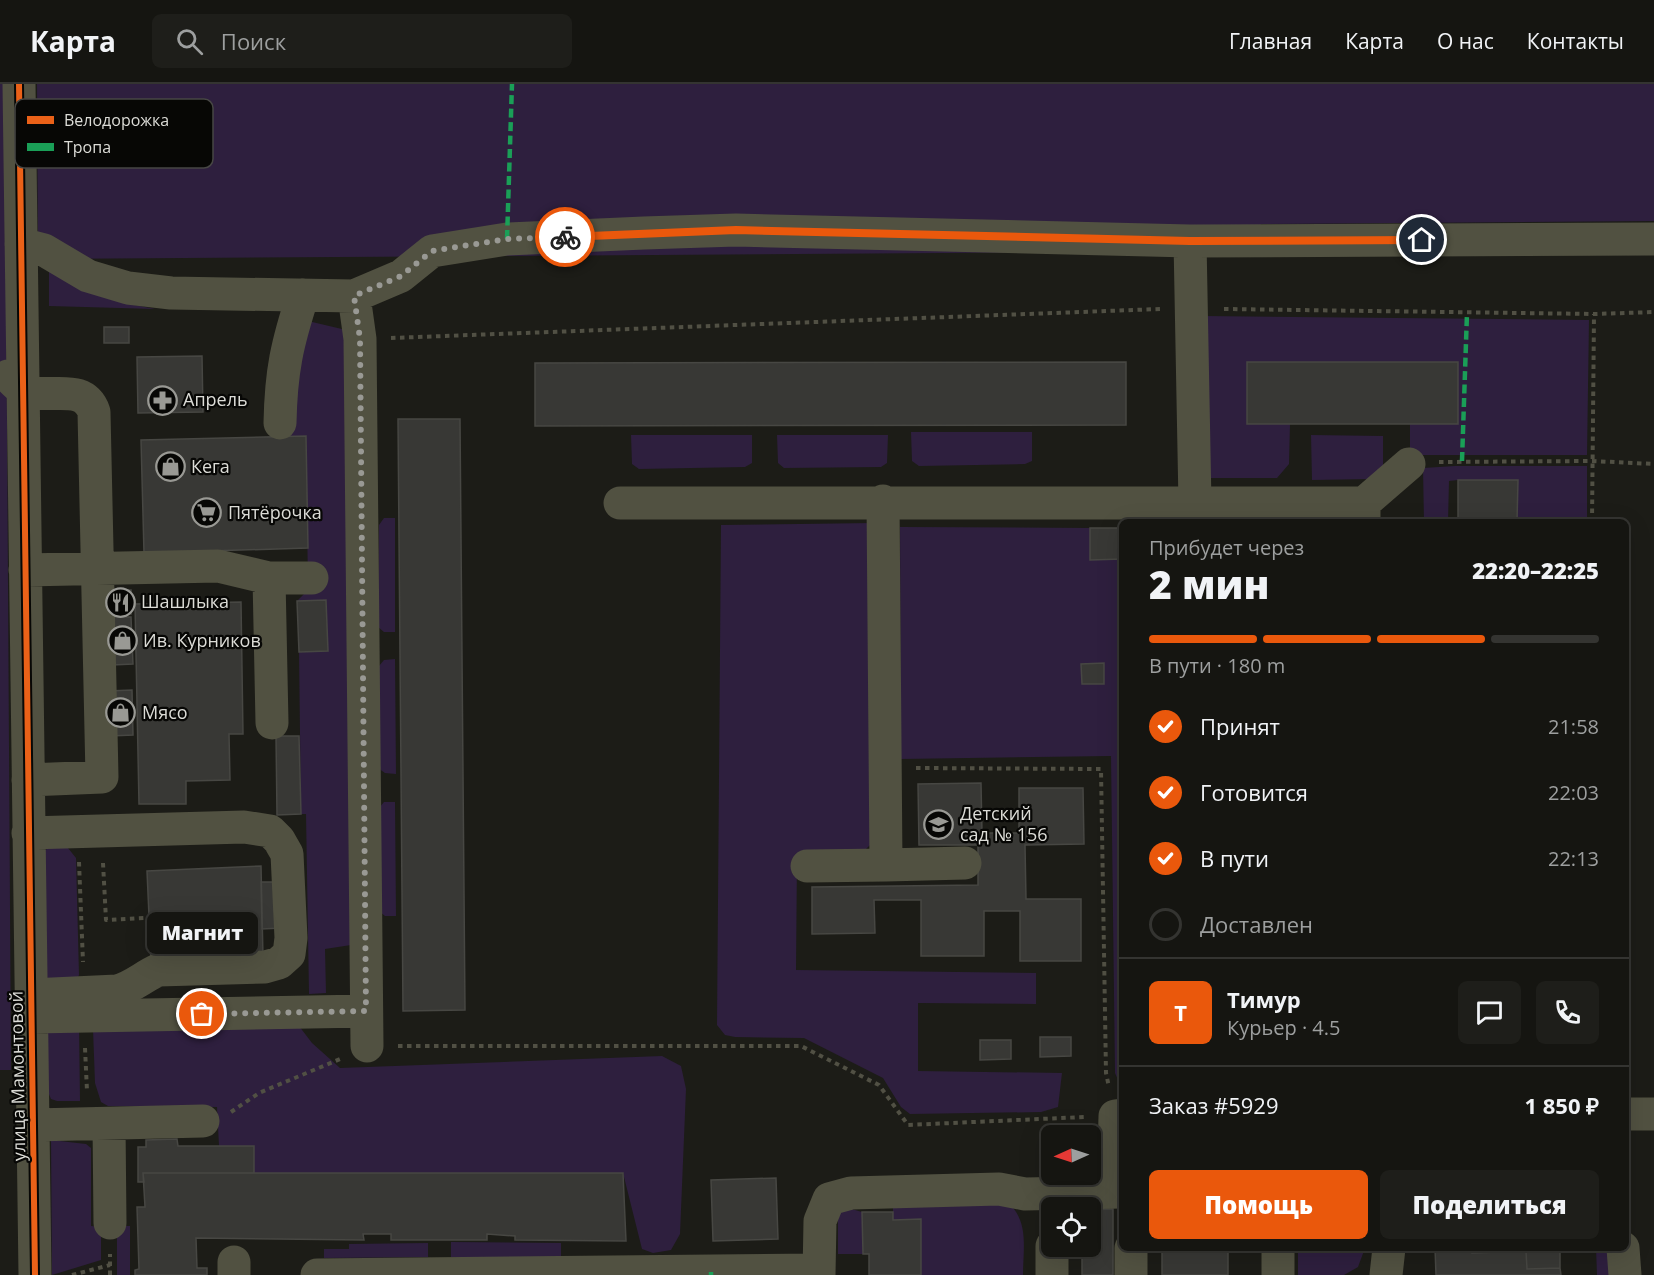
<!DOCTYPE html>
<html lang="ru">
<meta charset="utf-8">
<style>
:root{--surface:#151511;--page:#1e1e1a;--text:#f1f3f6;--muted:#9d9f9f;--line:#343431;--accent:#ea580c}
body{margin:0;font-family:"Open Sans",sans-serif;background:var(--page);color:var(--text);height:100vh;display:flex;flex-direction:column;font-size:22px;white-space:nowrap}
*{box-sizing:border-box;margin:0}
p{font-size:20px;color:var(--muted)}
.icon{flex:none;width:33px;height:33px;fill:none;stroke:currentColor;stroke-width:2;stroke-linecap:round;stroke-linejoin:round}
.map{position:relative;flex:1;overflow:hidden}
.drawer{position:absolute;left:1119px;top:435px;width:510px;height:732px;display:flex;flex-direction:column;background:var(--surface);border-radius:9px;box-shadow:0 6px 24px #0002,0 0 0 2px var(--line)}
.drawer>*{flex:none}
.needle{width:39px;rotate:267deg}
.controls{position:absolute;left:1041px;top:1041px;display:grid;gap:12px}
.controls a{display:grid;place-items:center;width:60px;height:60px;border-radius:9px;background:var(--surface);box-shadow:0 6px 24px #0002,0 0 0 2px var(--line);font-size:30px}
.pin{position:absolute;display:grid;place-items:center;width:51px;height:51px;color:#fff;margin:-26px;border:3px solid #fff;border-radius:50%;box-shadow:0 2px 6px #0007}
.courier{position:absolute;display:grid;place-items:center;width:60px;height:60px;margin:-30px;border:4px solid #ea580c;border-radius:50%;background:#fff;color:#222;box-shadow:0 2px 8px #0007}
.bubble{position:absolute;height:42px;border-radius:9px;background:var(--surface);box-shadow:0 6px 24px #0002,0 0 0 2px var(--line);font-size:20px;font-weight:800;line-height:42px;text-align:center}
.headline em{font-style:normal;font-weight:800}
.headline div{display:flex;flex-direction:column-reverse}
.headline{display:flex;align-items:center;justify-content:space-between;height:102px;padding:0 30px}
h1{font-size:39px;font-weight:800;line-height:45px}
.bar{display:grid;grid-template-columns:repeat(4,1fr);gap:9px 6px;align-content:center;height:72px;padding:0 30px}
.bar i{height:8px;border-radius:4px;background:var(--line)}
.bar .selected{background:var(--accent)}
.bar p{grid-column:span 4}
.line{display:flex;align-items:center;gap:15px;padding:0 30px;border-top:2px solid var(--line)}
.line div{flex:1}
.round{display:grid;place-items:center;flex:none;width:63px;height:63px;border-radius:9px;background:var(--page)}
ol{padding:0 30px;list-style:none}
li{display:flex;align-items:center;gap:18px;height:66px}
li p{margin-inline-start:auto}
li .icon{padding:6px;border-radius:50%;background:var(--accent);color:#fff;stroke-width:4}
li:last-child{color:var(--muted)}
li i{width:33px;height:33px;border:3px solid var(--line);border-radius:50%}
.primary-button{display:flex;gap:12px;margin-top:auto;padding:12px 30px}
.primary-button a{flex:1;height:69px;border-radius:9px;background:var(--accent);color:#fff;font-size:24px;font-weight:800;line-height:69px;text-align:center}
.primary-button a+a{background:var(--page);color:var(--text)}
header{display:flex;align-items:center;gap:36px;box-sizing:border-box;height:84px;padding:0 30px;background:var(--surface);border-bottom:2px solid var(--line)}
header strong{font-size:28px}
nav{display:flex;gap:33px;margin-inline-start:auto;font-size:21px}
.search{width:420px;height:54px;background:var(--page);display:flex;align-items:center;gap:15px;box-sizing:border-box;padding:0 21px;border-radius:9px;color:var(--muted);font-size:22px}
.map>svg:first-child{display:block}
.green{fill:#2e1f3e}
.building{fill:#383835;stroke:#474743;stroke-width:1.5}
.lines{fill:none;stroke-linecap:round;stroke-linejoin:round}
.path{stroke:#515044;stroke-width:4;stroke-dasharray:4.5 4.5;stroke-linecap:butt}
.minor{stroke:#515141;stroke-width:33}
.quiet{stroke:#1a9f57;stroke-width:4.5;stroke-dasharray:9 4.5;stroke-linecap:butt}
.cycleway-casing{stroke:#070705;stroke-width:10}
.cycleway{stroke:#ea6118;stroke-width:6}
.done{stroke:#999994;stroke-width:6;stroke-dasharray:0 10.8}
.route{stroke:#ea580c;stroke-width:8}
.labels{text-anchor:middle;stroke-width:4.5;stroke-linejoin:round;paint-order:stroke}
.poi-label{font-size:18px;fill:#dcdcd7;stroke:#070705;text-anchor:start}
.street-label{font-size:18px;fill:#dcdcd7;stroke:#070705}
.key{fill:#070705;stroke:#474744;stroke-width:1.5}
.key-label{font-size:16px;fill:#dcdcd7}
</style>
<header>
<strong>Карта</strong>
<div class="search"><svg class="icon" aria-label="search" viewBox="0 0 24 24"><circle cx="10" cy="10" r="6"/><path d="M15 15l6 6"/></svg>Поиск</div>
<nav><a>Главная</a><a>Карта</a><a>О нас</a><a>Контакты</a></nav>
</header>
<div class="map">
<svg width="1654" height="1191" viewBox="0 0 1654 1191">
<rect width="100%" height="100%" fill="#1c1c17"/>
<!-- green -->
<path class="green" d="M0,0H8L6,175L11,986H0Z
M37,0H1654V137L1261,140L1248,167L38,175Z
M49,186L124,219L155,225L49,222Z
M1203,232L1589,236L1587,371H1410V340H1458L1457,278H1247V340H1290L1289,380L1277,394H1205Z
M308,237L346,246L351,861L325,865L326,909L309,910L306,730H301L299,568L328,567L326,516L297,517L308,506L306,352H290L288,301Z
M911,348H1032V377L1025,380L919,382L912,377Z
M631,351H752V379L745,383L639,385L632,380Z
M777,351H888L887,379L881,383L784,384L778,379Z
M1311,351L1383,352V383L1371,395L1312,396Z
M1455,382H1587V438H1517V396H1458L1449,397L1448,438H1424L1423,384Z
M384,434H395V548H384L378,543L379,441Z
M874,439L872,759L861,770L797,774L796,886L1036,889V920L918,919V987L1062,989L1058,1023L1041,1028L910,1030L901,1023L883,994L804,954L735,953L725,951L717,941L721,441Z
M900,443L1090,444L1091,476L1122,475V1005L1115,989L1111,672L901,675Z
M395,575L396,690L385,689L378,684L379,582L384,576Z
M384,718H395L396,832H385L379,827V724Z
M49,764H68L76,774L79,891L76,897L45,900L43,767Z
M79,939L80,1017H57L51,1015L48,1008L47,949Z
M299,942L312,959L340,984L662,972L681,982L686,1005L680,1150L671,1166L653,1169L642,1165L623,1089H254V1062H219L217,1023L108,1022L101,1018L95,999L93,945Z
M51,1056L86,1060L91,1064V1142L101,1143V1176L52,1191Z
M893,1117L1010,1121C1029,1138 1023,1167 1023,1191H921V1136H893Z
M848,1124L862,1128L863,1170H838V1126Z
M117,1142H130V1191H117Z
M451,1158L561,1159V1173H451Z
M428,1159V1173L324,1174V1165H349V1160Z
M1298,1164H1365L1358,1183L1344,1191H1298Z
M1596,1164H1615L1617,1191H1597Z"/>
<!-- building -->
<path class="building" d="M104,243H129V259H104Z
M202,272L203,328L138,329L137,273Z
M1126,278V341L535,342V279Z
M1247,278H1458V340H1247Z
M398,335H460L465,926L403,927Z
M306,352L308,464L144,469L141,356Z
M1458,396H1518L1517,438H1458Z
M1090,444H1122V475L1090,476Z
M131,506V530L110,531V507Z
M326,516L328,567L299,568L297,517Z
M241,518L243,650H229L230,696L186,697V720H139L135,520Z
M110,533H131L133,580L112,581Z
M1104,579V600H1082L1081,580Z
M132,606L133,651L110,652L108,607Z
M276,652H299L301,730L277,731Z
M981,699L982,749H1019V704H1083L1084,760L1025,761L1026,815H1081V877H1020V827H984V872H921V816H874L875,849L812,850V803L978,801V761H919L918,700Z
M261,782L263,873L151,877L147,787Z
M261,798H280L281,844L262,845Z
M1040,953H1071V972L1040,973Z
M980,956H1011V975L980,976Z
M177,1055L178,1062H254V1089H143L144,1098H138V1063H146V1056Z
M143,1089H623L626,1157L515,1156V1152L487,1150V1156H391V1150H363L364,1156L196,1154L197,1184H207V1191H135V1186L139,1185L137,1123H145Z
M776,1094L778,1155L713,1157L711,1096Z
M1090,1125H1113V1191H1082V1162H1090Z
M862,1128H893V1136L921,1135V1191H869V1170H863Z
M1162,1164H1228V1191H1162Z
M1435,1164H1472V1169L1526,1167L1527,1185L1560,1184L1561,1191H1436Z
M1560,1166V1184L1527,1185L1526,1167Z"/>
<g class="lines">
<!-- path -->
<path class="path" d="M1224,225L1594,230L1654,228
M391,254L1160,225
M1439,378L1592,377L1654,380
M1592,438L1594,230
M916,684L1101,685L1106,989L1109,1003
M79,778L83,878
M103,779L106,836L144,834
M398,962H801L879,1001L908,1041L1084,1033
M85,964L87,1007
M231,1028L259,1009L340,975
M72,1191L110,1181
M110,1191V1170"/>
<!-- minor -->
<path class="minor" d="M19,0L35,1191
M1190,157L1195,419
M21,160L44,166L88,192L128,204L171,209L354,212L401,192L432,167L507,155L644,149L736,146L1190,157L1654,155
M354,212L360,255L367,962
M8,292C12,296 17,302 22,305C46,318 83,296 94,328L102,693L28,696
M280,339C281,287 287,260 303,211
M883,417L886,781L965,779
M620,419H1364V438
M1364,419L1409,380
M25,486L218,482L269,494H312
M269,494L272,639
M28,749L244,743L270,747L279,756L287,770L291,854L289,870L279,879L265,883L158,886C144,892 133,903 117,907L31,911
M807,782L886,781
M32,933L366,927
M1626,1030H1654
M109,1040L110,1139
M34,1041L203,1037
M1107,1107L1114,1069L1115,1032L1122,1031
M1131,1164V1191
M1278,1164V1191
M1623,1164L1625,1191
M234,1178V1191
M317,1191L819,1186
M819,1191L820,1137L829,1115L851,1109L999,1105L1025,1110L1122,1108
M1052,1191V1162
M1386,1191L1389,1164"/>
<!-- quiet -->
<path class="quiet" d="M507,155L512,0
M1462,377L1467,229
M711,1188V1191"/>
<defs>
<path id="cycleway" d="M19,0L35,1191"/>
</defs>
<!-- cycleway casing -->
<use href="#cycleway" class="cycleway-casing"/>
<!-- cycleway -->
<use href="#cycleway" class="cycleway"/>
</g>
<g class="lines">
<!-- done -->
<path class="done" d="M202,930L366,927L360,255L354,212L401,192L432,167L507,155L565,153"/>
<!-- route -->
<path class="route" d="M565,153L736,146L1190,157L1422,156"/>
</g>
<!-- icons -->
<defs>
<symbol id="pharmacy-ring" viewBox="-11 -11 22 22"><circle r="9.5" fill="#070705" stroke="#999994" stroke-width="1.5"/><path d="M-2-6h4v4h4v4h-4v4h-4v-4h-4v-4h4Z" fill="#999994"/></symbol>
<symbol id="shop-ring" viewBox="-11 -11 22 22"><circle r="9.5" fill="#070705" stroke="#999994" stroke-width="1.5"/><path d="M-5-2.5h2.3a2.7 3.5 0 0 1 5.4 0H5L5.5 6h-11ZM-1.5-2.5h3a1.5 2.3 0 0 0-3 0Z" fill="#999994"/></symbol>
<symbol id="supermarket-ring" viewBox="-11 -11 22 22"><circle r="9.5" fill="#070705" stroke="#999994" stroke-width="1.5"/><path d="M-6-5.5h2.5l.6 2H6L4.5 2H-2.5L-4.4-4H-6ZM-1.5 3.2a1.3 1.3 0 1 0 .1 0ZM3 3.2a1.3 1.3 0 1 0 .1 0Z" fill="#999994"/></symbol>
<symbol id="restaurant-ring" viewBox="-11 -11 22 22"><circle r="9.5" fill="#070705" stroke="#999994" stroke-width="1.5"/><path d="M-5-6h1v4h1v-4h1v4h1v-4h1v5L-1.5 .5V6h-2V.5L-5-1ZM5-6V6H3V1.5H1.5Q1.5-4 5-6Z" fill="#999994"/></symbol>
<symbol id="school-ring" viewBox="-11 -11 22 22"><circle r="9.5" fill="#070705" stroke="#999994" stroke-width="1.5"/><path d="M0-5L7-2L0 1L-7-2ZM-4 1L0 2.5L4 1V4Q0 6-4 4Z" fill="#999994"/></symbol>
</defs>
<g fill-rule="evenodd">
<use href="#pharmacy-ring" x="146" y="300" width="33" height="33"/>
<use href="#shop-ring" x="154" y="366" width="33" height="33"/>
<use href="#supermarket-ring" x="190" y="412" width="33" height="33"/>
<use href="#restaurant-ring" x="104" y="502" width="33" height="33"/>
<use href="#shop-ring" x="106" y="540" width="33" height="33"/>
<use href="#shop-ring" x="104" y="612" width="33" height="33"/>
<use href="#school-ring" x="922" y="724" width="33" height="33"/>
</g>
<g class="labels">
<!-- poi labels -->
<g class="poi-label">
<text x="183" y="322">Апрель</text>
<text x="191" y="389">Кега</text>
<text x="228" y="435">Пятёрочка</text>
<text x="141" y="524">Шашлыка</text>
<text x="143" y="563">Ив. Курников</text>
<text x="142" y="635">Мясо</text>
<text x="960" y="736">Детский<tspan x="960" dy="21">сад № 156</tspan></text>
</g>
<!-- street labels -->
<g class="street-label">
<text transform="translate(18 992) rotate(-91)" y="6">улица Мамонтовой</text>
</g>
</g>
<!-- legend -->
<rect x="15" y="15" width="198" height="69" rx="9" class="key"/>
<rect x="27" y="32" width="27" height="8" fill="#ea6118"/>
<rect x="27" y="59" width="27" height="8" fill="#1a9f57"/>
<g class="key-label">
<text x="64" y="42">Велодорожка</text>
<text x="64" y="69">Тропа</text>
</g>
</svg>
<div class="controls">
<a><svg class="needle" viewBox="-14 -14 28 28"><path d="M0-13l5 13h-10z" fill="#e53935"/><path d="M0 13l5-13h-10z" fill="#9d9f9f"/></svg></a>
<a><svg class="icon" aria-label="locate" viewBox="0 0 24 24"><circle cx="12" cy="12" r="6"/><path d="M12 2v4M12 18v4M2 12h4M18 12h4"/></svg></a>
</div>
<div class="pin" style="left:202px;top:930px;background:#ea580c"><svg class="icon" aria-label="bag" viewBox="0 0 24 24"><path d="M5 8h14l-1 12H6zM9 8a3 3 0 0 1 6 0"/></svg></div>
<div class="pin" style="left:1422px;top:156px;background:#1f2937"><svg class="icon" aria-label="home" viewBox="0 0 24 24"><path d="M3 11l9-7 9 7M6 9v11h12V9"/></svg></div>
<div class="courier" style="left:565px;top:153px"><svg class="icon" aria-label="bike" viewBox="0 0 24 24"><circle cx="6" cy="16" r="4"/><circle cx="18" cy="16" r="4"/><path d="M6 16l4-8h5l3 8M10 8l3 8H6M13 5h3"/></svg></div>
<div class="bubble" style="left:147px;top:828px;width:111px">Магнит</div>
<section class="drawer">
<div class="headline"><div><h1>2 мин</h1><p>Прибудет через</p></div><em>22:20–22:25</em></div>
<div class="bar"><i class="selected"></i><i class="selected"></i><i class="selected"></i><i></i><p>В пути · 180 m</p></div>
<ol>
<li><svg class="icon" aria-label="check" viewBox="0 0 24 24"><path d="M5 12l5 5 9-10"/></svg>Принят<p>21:58</p></li>
<li><svg class="icon" aria-label="check" viewBox="0 0 24 24"><path d="M5 12l5 5 9-10"/></svg>Готовится<p>22:03</p></li>
<li><svg class="icon" aria-label="check" viewBox="0 0 24 24"><path d="M5 12l5 5 9-10"/></svg>В пути<p>22:13</p></li>
<li><i></i>Доставлен</li>
</ol>
<div class="line" style="height:108px"><b class="round" style="background:var(--accent);color:#fff">Т</b><div><b>Тимур</b><p>Курьер · 4.5</p></div><a class="round"><svg class="icon" aria-label="chat" viewBox="0 0 24 24"><path d="M4 5h16v11H9l-5 4z"/></svg></a><a class="round"><svg class="icon" aria-label="phone" viewBox="0 0 24 24"><path d="M5 4h4l2 5-3 2q2 4 5 5l2-3 5 2v4C11 20 4 13 5 4z"/></svg></a></div>
<div class="line" style="height:78px"><div>Заказ #5929</div><b>1 850 ₽</b></div>
<div class="primary-button"><a>Помощь</a><a>Поделиться</a></div>
</section>
</div>
